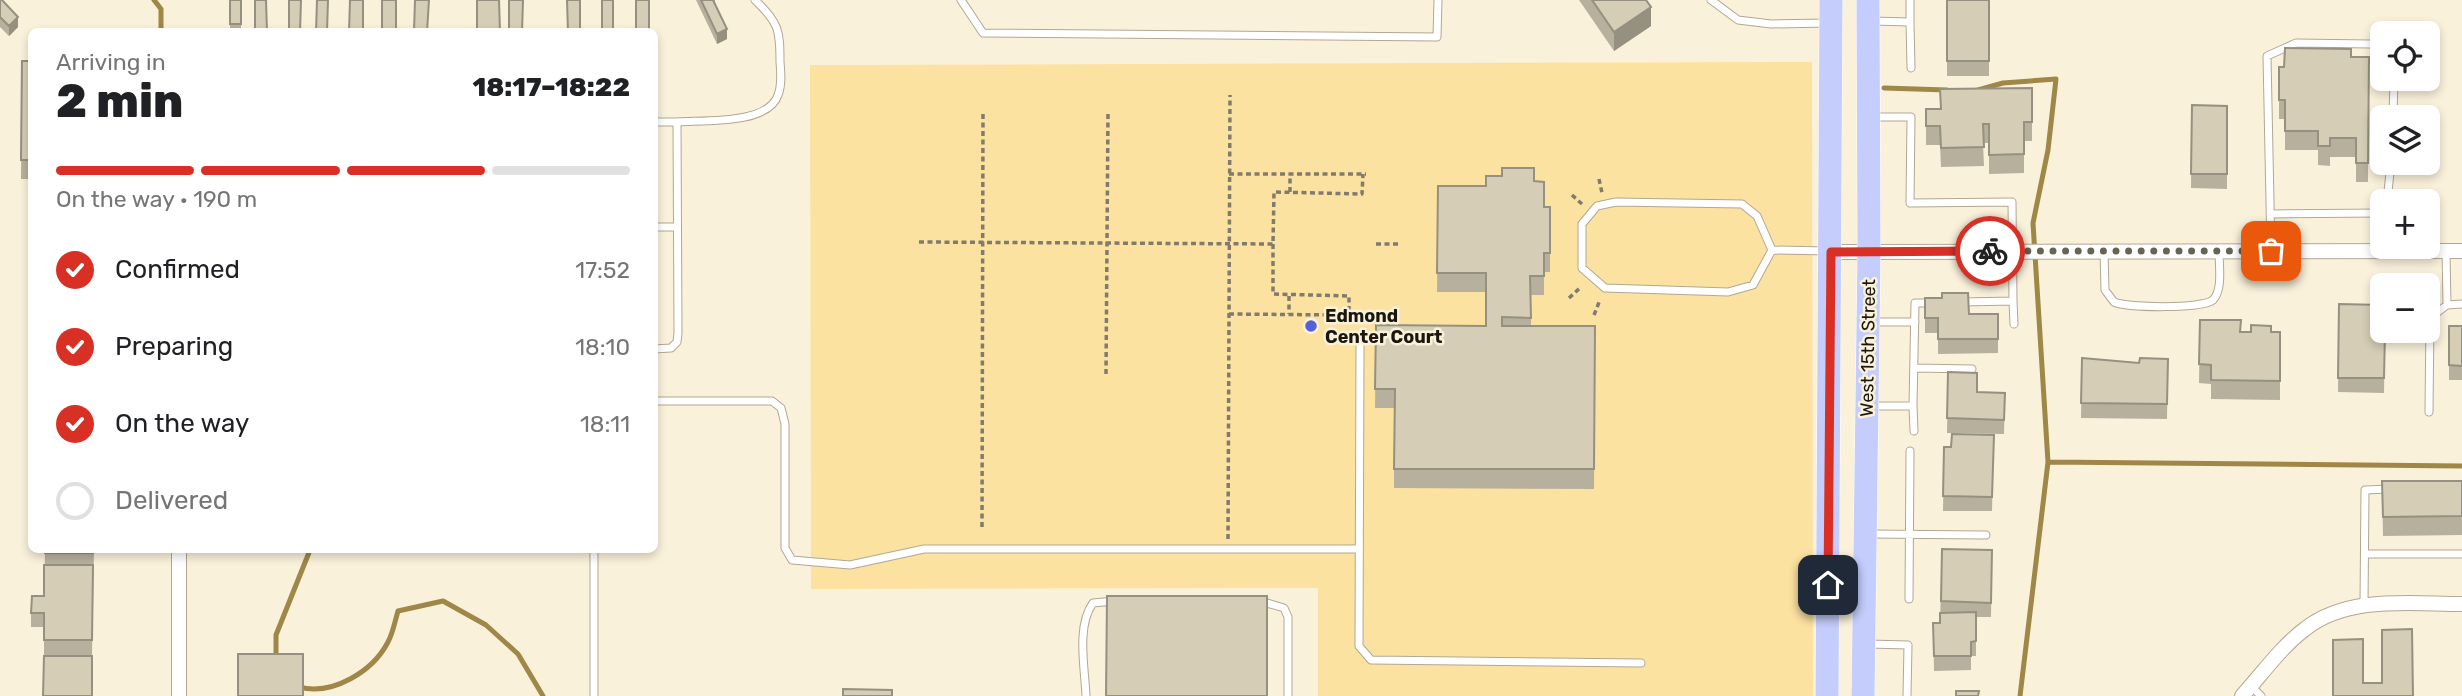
<!DOCTYPE html>
<meta charset="utf-8">
<style>
:root{--surface:#fff;--page:#f2f2f2;--text:#202124;--muted:#757577;--line:#e0e0e0;--accent:#d93025}
body{margin:0;font-family:Rubik,sans-serif;background:var(--page);color:var(--text);height:100vh;display:flex;flex-direction:column;font-size:26px;white-space:nowrap}
*{box-sizing:border-box;margin:0}
p{font-size:23px;color:var(--muted)}
.icon{flex:none;width:38px;height:38px;fill:none;stroke:currentColor;stroke-width:2;stroke-linecap:round;stroke-linejoin:round}
.map{position:relative;flex:1;overflow:hidden}
.drawer{position:absolute;left:28px;top:28px;width:630px;height:525px;display:flex;flex-direction:column;background:var(--surface);border-radius:10px;box-shadow:0 4px 10px #0003}
.drawer>*{flex:none}
.tools{position:absolute;left:2370px;top:21px;display:grid;gap:14px}
.tools a{display:grid;place-items:center;width:70px;height:70px;border-radius:10px;background:var(--surface);box-shadow:0 4px 10px #0003;font-size:35px}
.pin{position:absolute;display:grid;place-items:center;width:60px;height:60px;color:#fff;margin:-30px;border-radius:14px;box-shadow:0 4px 10px #0006}
.courier{position:absolute;display:grid;place-items:center;width:70px;height:70px;margin:-35px;border:5px solid #d93025;border-radius:50%;background:#fff;color:#222;box-shadow:0 2px 9px #0007}
.head em{font-style:normal;font-weight:800}
.head div{display:flex;flex-direction:column-reverse}
.head{display:flex;align-items:center;justify-content:space-between;height:119px;padding:0 28px}
h1{font-size:46px;font-weight:800;line-height:52px}
.bar{display:grid;grid-template-columns:repeat(4,1fr);gap:10px 7px;align-content:center;height:84px;padding:0 28px}
.bar i{height:9px;border-radius:5px;background:var(--line)}
.bar .on{background:var(--accent)}
.bar p{grid-column:span 4}
ol{padding:0 28px;list-style:none}
li{display:flex;align-items:center;gap:21px;height:77px}
li p{margin-inline-start:auto}
li .icon{padding:7px;border-radius:50%;background:var(--accent);color:#fff;stroke-width:4}
li:last-child{color:var(--muted)}
li i{width:38px;height:38px;border:4px solid var(--line);border-radius:50%}
.map>svg:first-child{display:block}
.green{fill:#fce2a1}
.lines{fill:none;stroke-linecap:round;stroke-linejoin:round}
.stream{stroke:#9f8748;stroke-width:5}
.service-casing{stroke:#b1a893;stroke-width:9}
.minor-casing{stroke:#b1a893;stroke-width:16}
.primary-casing{stroke:#fff;stroke-width:24}
.path{stroke:#817b6d;stroke-width:3.5;stroke-dasharray:5 3.5;stroke-linecap:butt}
.service{stroke:#fff;stroke-width:7}
.minor{stroke:#fff;stroke-width:14}
.primary{stroke:#c4cdfb;stroke-width:23}
.wall{fill:#b7b09d}
.shaded-wall{fill:#95907f}
.building{fill:#d5cdb6;stroke:#95907f;stroke-width:2}
.done{stroke:#696356;stroke-width:7;stroke-dasharray:0 12.6}
.route{stroke:#d93025;stroke-width:9}
.poi-dot{fill:#5660d7;stroke:#faf1db;stroke-width:2.5}
.labels{text-anchor:middle;stroke-width:5;stroke-linejoin:round;paint-order:stroke}
.poi-label{font-size:18px;font-weight:bold;fill:#1b170f;stroke:#faf1db;text-anchor:start}
.street-label{font-size:18px;fill:#1b170f;stroke:#faf1db}
</style>
<div class="map">
<svg width="2462" height="696" viewBox="0 0 2462 696">
<rect width="100%" height="100%" fill="#faf1db"/>
<!-- green -->
<path class="green" d="M1812,62L1813,696H1318V588L811,589L810,65Z"/>
<g class="lines">
<!-- stream -->
<path class="stream" d="M154,0L161,9V32
M1884,88L1947,90
M1978,90L2003,83L2056,79L2048,150L2033,223L2048,462L2020,696
M2048,462L2462,466
M276,658V635L310,550
M299,687C333,696 373,671 388,642C393,633 395,621 398,611L443,601L486,625L518,654L543,696"/>
<defs>
<path id="service" d="M961,0L983,33L1437,37L1438,0
M1711,0L1738,20L1771,24L1827,23
M1872,21L1910,22V0
M1910,22L1911,68
M1872,117H1911L1910,203L2012,202L2013,301L1962,302
M2393,117L2394,79
M654,122H677
M2387,201L2391,163
M2270,214L2382,213
M654,227H677
M1772,250L1757,216L1742,204L1616,202L1597,206L1582,224V268L1605,288L1728,292L1753,285L1772,250L1827,251
M2104,251L2105,290L2114,302C2128,308 2202,309 2213,300C2223,290 2219,265 2219,252
M2271,251L2267,56L2296,43L2371,44L2382,52
M2446,251L2447,305
M2013,301L2014,324
M1873,322H1915
M1360,346L1359,646L1371,660L1641,663
M654,349L671,348L677,342L678,333L677,122C703,120 768,125 778,95C782,85 781,73 780,62C780,30 779,23 755,0
M1914,368L1972,369
M654,401H772L781,408L785,424V548L792,560L850,565L924,549H1358
M1871,406H1913L1915,303H1932
M1913,406L1914,431
M2429,412L2430,318L2447,305L2462,304
M1870,534L1986,535
M2365,554H2462
M1909,599L1910,451
M1260,601L1284,608L1288,617V696
M2364,605L2365,490L2389,489
M1868,644L1908,645L1907,696
M2251,686L2261,696
M594,696V550
M1086,696C1085,669 1076,626 1093,603L1115,601"/>
<path id="minor" d="M1831,252L2462,251
M179,550V696
M2242,696C2262,674 2281,647 2305,629C2348,595 2411,604 2462,604"/>
<path id="primary" d="M1827,696L1831,0
M1863,696L1869,252L1868,0"/>
</defs>
<!-- service casing -->
<use href="#service" class="service-casing"/>
<!-- minor casing -->
<use href="#minor" class="minor-casing"/>
<!-- primary casing -->
<use href="#primary" class="primary-casing"/>
<!-- path -->
<path class="path" d="M1229,174H1366
M1599,179L1602,193
M1290,192V174
M1572,195L1582,204
M919,242L1273,244L1274,192L1362,194L1363,174
M1273,244V294L1349,296V313
M1376,244H1399
M1289,296V314
M1569,298L1581,287
M1229,314L1345,315
M1594,315L1600,300
M1106,374L1108,111
M982,527L983,112
M1228,539L1230,95"/>
<!-- service -->
<use href="#service" class="service"/>
<!-- minor -->
<use href="#minor" class="minor"/>
<!-- primary -->
<use href="#primary" class="primary"/>
</g>
<!-- wall -->
<path class="wall" d="M0,0L18,27L9,36L0,27Z
M230,0H241V32H230Z
M696,0H715V4L727,39L717,44Z
M1579,0H1646L1651,26L1614,51Z
M1947,0H1989V76H1947Z
M2351,57H2369L2368,182H2356V157H2330V166L2318,165V150H2285V119H2279V100L2284,67Z
M22,61H32V179H21Z
M2032,88V141H2024V173L1989,174V143H1983L1984,166L1941,167L1940,145H1926V109H1940Z
M2192,105L2227,106V189L2191,188Z
M1534,181L1544,207H1550V272H1544V295H1531V326H1595L1594,489L1394,488V408H1375L1376,325L1486,326V292H1437L1438,186H1486Z
M1925,298H1942L1969,314H1998V353L1938,354V333H1925Z
M2339,304L2385,331L2384,393L2338,392Z
M2200,320L2241,332H2280V400L2211,399V384L2199,383Z
M2449,326H2462V380H2449Z
M2082,358L2139,363L2168,359L2167,419L2081,418Z
M1948,372L1977,392L2005,393L2004,434L1947,433Z
M1994,435L1992,511H1943L1944,447H1951Z
M2382,481H2462V535L2383,536Z
M1942,549L1992,550L1991,617H1976V656H1971V670L1934,671L1933,623H1940Z
M45,550H94L92,655H44V627H31V613L44,596Z"/>
<!-- shaded-wall -->
<path class="shaded-wall" d="M1651,7V26L1614,51V32Z
M18,17V27L9,36V26Z
M727,29V39L717,44V34Z"/>
<!-- building -->
<path class="building" d="M0,0H2L18,17L9,26L0,17Z
M230,0H241V24H230Z
M255,0H266L267,32H255Z
M289,0H301L300,32H289Z
M317,0H328L327,32H316Z
M350,0H363V32H349Z
M382,0H396V32H382Z
M415,0H429L427,32L414,31Z
M477,0H499L500,32H477Z
M509,0H523L522,32H509Z
M567,0H580V32H568Z
M602,0H613V32H602Z
M636,0H649V32H636Z
M701,0H713L727,29L717,34Z
M1592,0H1646L1651,7L1614,32Z
M1947,0H1989V61H1947Z
M2285,48L2351,49V57H2369L2368,163H2356V138H2330V146H2318V131H2285V100H2279V67H2284Z
M22,61H32V160H21Z
M2032,88V122H2024V154L1989,155V124H1983L1984,147L1941,148L1940,126H1926V109H1941L1940,89Z
M2192,105L2227,106V174H2191Z
M1502,168H1534V181L1544,182V207H1550V253H1544V276H1530L1531,318L1502,317V326H1595L1594,469H1394L1395,389H1375L1376,325L1486,326V273H1437L1438,186H1486V176H1502Z
M1942,293H1968L1969,314H1998V339H1938V318H1925V298H1942Z
M2339,304L2382,305V331H2385L2384,378H2338Z
M2200,320H2241L2240,332H2251V325L2271,326V332H2280V381L2211,380V365L2199,364Z
M2449,326H2462V366L2449,365Z
M2082,358L2139,363L2140,358L2168,359L2167,404L2081,403Z
M1948,372L1977,373V392L2005,393L2004,420L1947,418Z
M1952,434L1994,435L1992,497L1943,496L1944,447H1951Z
M2382,481H2462V516L2383,517Z
M1942,549L1992,550L1991,603L1941,601Z
M45,550H93V553H45Z
M44,565H93L92,640H44V613H31L32,596H44Z
M1107,596H1267V696H1106Z
M1976,612V641L1971,642V656H1934L1933,623H1940V613Z
M2412,629L2413,696H2333V640L2363,639V683H2382V630Z
M238,654H303V696H238Z
M44,656H92V696H43Z
M843,689L892,690V696H843Z
M1956,691H1979L1978,696H1956Z"/>
<g class="lines">
<!-- done -->
<path class="done" d="M1990,251H2271"/>
<!-- route -->
<path class="route" d="M1828,585L1831,252L1990,251"/>
</g>
<!-- markers -->
<circle class="poi-dot" cx="1311" cy="326" r="7"/>
<g class="labels">
<!-- poi labels -->
<g class="poi-label">
<text x="1325" y="322">Edmond<tspan x="1325" dy="21">Center Court</tspan></text>
</g>
<!-- street labels -->
<g class="street-label">
<text transform="translate(1868 348) rotate(-89)" y="6">West 15th Street</text>
</g>
</g>
</svg>
<div class="tools">
<a><svg class="icon" aria-label="locate" viewBox="0 0 24 24"><circle cx="12" cy="12" r="6"/><path d="M12 2v4M12 18v4M2 12h4M18 12h4"/></svg></a>
<a><svg class="icon" aria-label="layers" viewBox="0 0 24 24"><path d="M12 4l9 5-9 5-9-5zM3 14l9 5 9-5"/></svg></a>
<a>+</a>
<a>−</a>
</div>
<div class="pin" style="left:2271px;top:251px;background:#ea580c"><svg class="icon" aria-label="bag" viewBox="0 0 24 24"><path d="M5 8h14l-1 12H6zM9 8a3 3 0 0 1 6 0"/></svg></div>
<div class="pin" style="left:1828px;top:585px;background:#1f2937"><svg class="icon" aria-label="home" viewBox="0 0 24 24"><path d="M3 11l9-7 9 7M6 9v11h12V9"/></svg></div>
<div class="courier" style="left:1990px;top:251px"><svg class="icon" aria-label="bike" viewBox="0 0 24 24"><circle cx="6" cy="16" r="4"/><circle cx="18" cy="16" r="4"/><path d="M6 16l4-8h5l3 8M10 8l3 8H6M13 5h3"/></svg></div>
<section class="drawer">
<div class="head"><div><h1>2 min</h1><p>Arriving in</p></div><em>18:17–18:22</em></div>
<div class="bar"><i class="on"></i><i class="on"></i><i class="on"></i><i></i><p>On the way · 190 m</p></div>
<ol>
<li><svg class="icon" aria-label="check" viewBox="0 0 24 24"><path d="M5 12l5 5 9-10"/></svg>Confirmed<p>17:52</p></li>
<li><svg class="icon" aria-label="check" viewBox="0 0 24 24"><path d="M5 12l5 5 9-10"/></svg>Preparing<p>18:10</p></li>
<li><svg class="icon" aria-label="check" viewBox="0 0 24 24"><path d="M5 12l5 5 9-10"/></svg>On the way<p>18:11</p></li>
<li><i></i>Delivered</li>
</ol>
</section>
</div>
